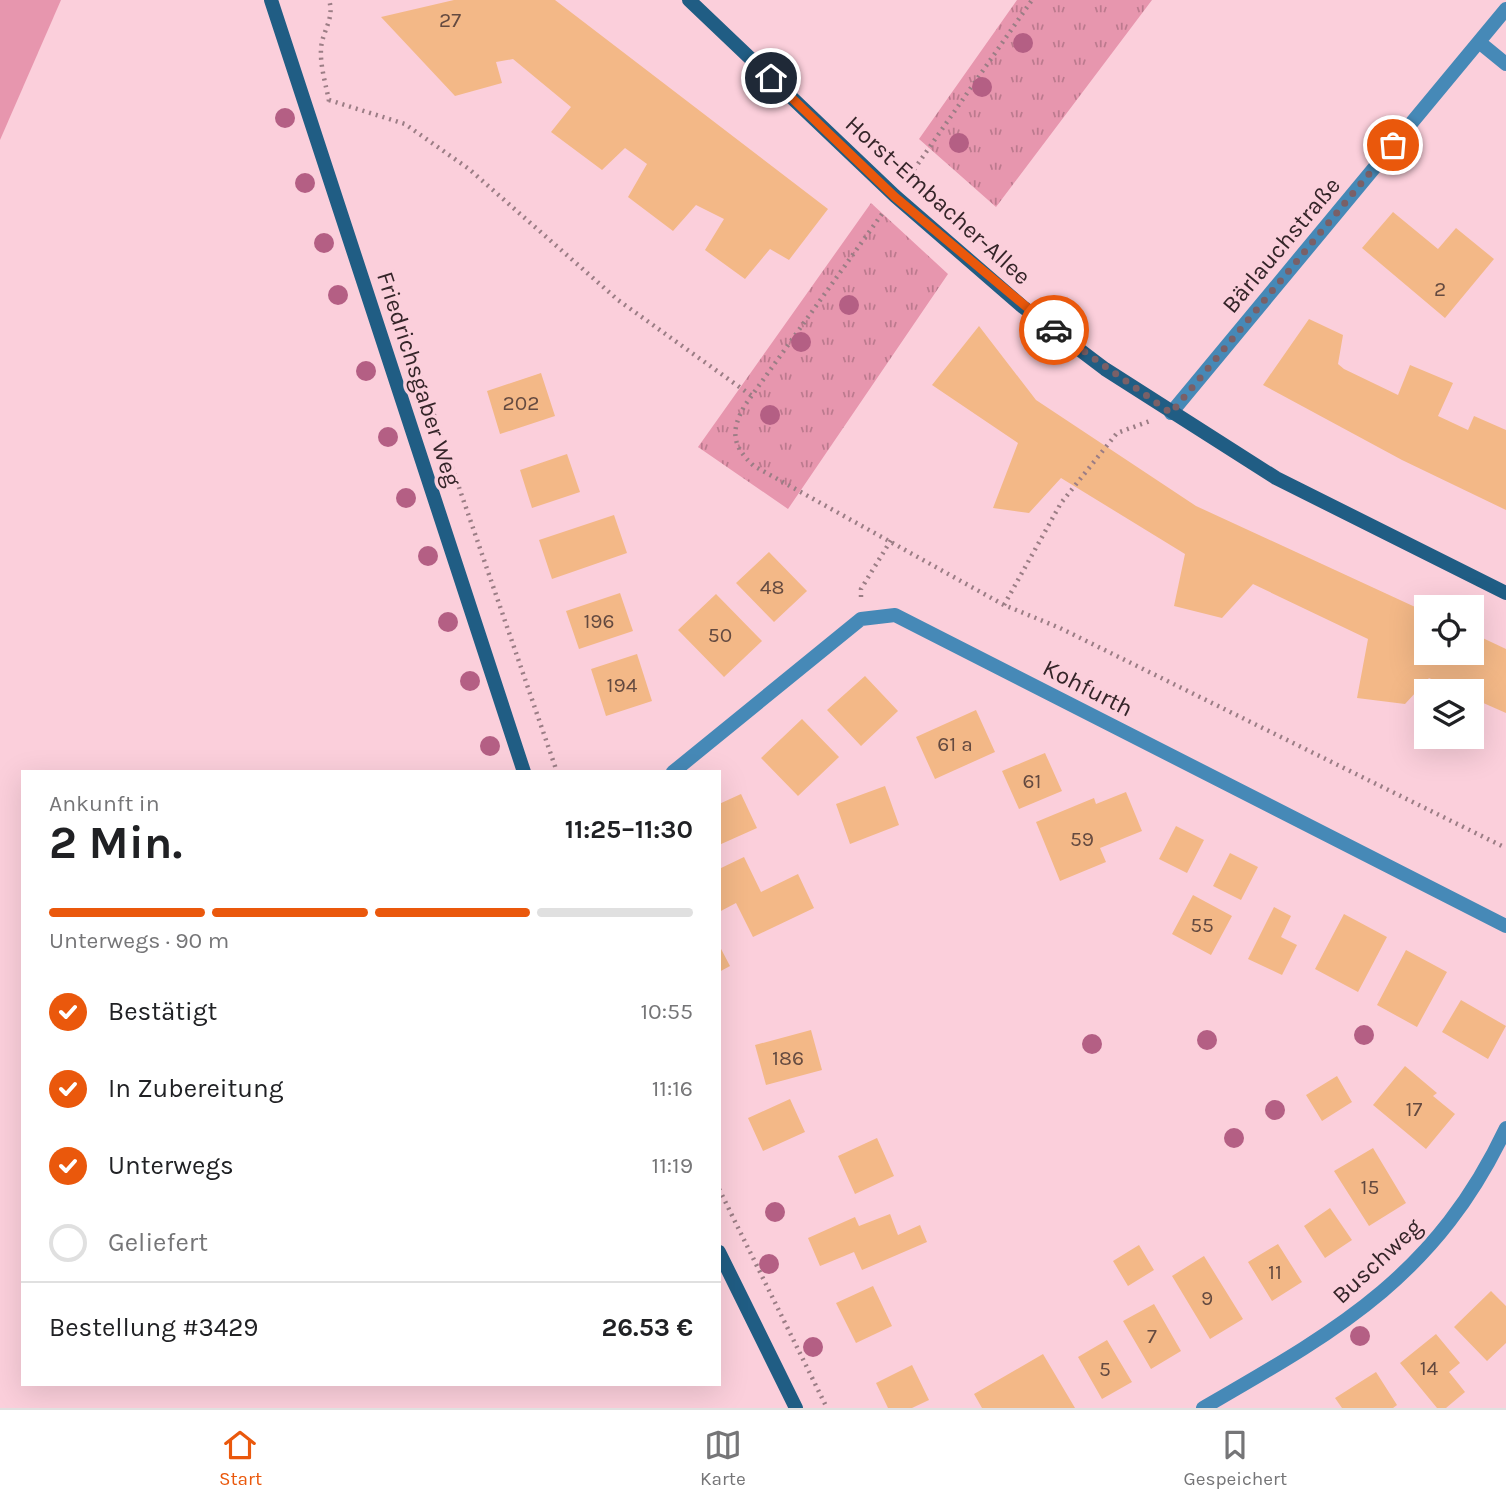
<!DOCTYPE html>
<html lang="de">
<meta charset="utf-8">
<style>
:root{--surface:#fff;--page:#f2f2f2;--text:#202124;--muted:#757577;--line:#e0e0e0;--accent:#ea580c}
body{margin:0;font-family:Karla,sans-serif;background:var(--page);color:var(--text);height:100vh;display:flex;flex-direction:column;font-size:26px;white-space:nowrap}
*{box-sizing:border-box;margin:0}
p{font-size:23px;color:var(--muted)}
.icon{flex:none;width:38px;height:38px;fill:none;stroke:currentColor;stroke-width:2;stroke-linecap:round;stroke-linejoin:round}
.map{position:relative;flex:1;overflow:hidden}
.details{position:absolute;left:21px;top:770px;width:700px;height:616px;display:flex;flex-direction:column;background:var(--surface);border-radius:0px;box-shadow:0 7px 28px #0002}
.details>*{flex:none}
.tools{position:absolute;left:1414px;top:595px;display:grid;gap:14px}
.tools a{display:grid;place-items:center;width:70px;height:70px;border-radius:0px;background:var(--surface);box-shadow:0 7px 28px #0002;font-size:35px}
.pin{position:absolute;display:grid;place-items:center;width:60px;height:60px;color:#fff;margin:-30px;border:4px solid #fff;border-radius:50%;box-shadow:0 2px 7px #0007}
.courier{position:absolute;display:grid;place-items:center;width:70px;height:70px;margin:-35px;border:5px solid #ea580c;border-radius:50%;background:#fff;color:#222;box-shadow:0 2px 9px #0007}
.headline em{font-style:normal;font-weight:700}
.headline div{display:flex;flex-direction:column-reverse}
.headline{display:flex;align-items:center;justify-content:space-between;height:119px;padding:0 28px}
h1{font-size:46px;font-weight:700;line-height:52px}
.bar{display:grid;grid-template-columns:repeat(4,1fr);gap:10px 7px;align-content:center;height:84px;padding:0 28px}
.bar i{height:9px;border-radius:5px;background:var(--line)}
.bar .on{background:var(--accent)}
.bar p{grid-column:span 4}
.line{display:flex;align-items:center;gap:18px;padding:0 28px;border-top:2px solid var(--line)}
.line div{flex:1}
ol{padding:0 28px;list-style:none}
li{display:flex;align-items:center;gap:21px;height:77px}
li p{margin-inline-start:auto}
li .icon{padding:7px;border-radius:50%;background:var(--accent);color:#fff;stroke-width:4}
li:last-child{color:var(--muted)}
li i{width:38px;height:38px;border:4px solid var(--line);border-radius:50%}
.tab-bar{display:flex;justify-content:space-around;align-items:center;height:98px;border-top:2px solid var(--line);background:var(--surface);font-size:19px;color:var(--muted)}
.tab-bar a{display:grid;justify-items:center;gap:4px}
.tab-bar .on{color:var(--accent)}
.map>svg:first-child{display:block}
.green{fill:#e796ae}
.park{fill:url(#park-tufts)}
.building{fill:#f3b887}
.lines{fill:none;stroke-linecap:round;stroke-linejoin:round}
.path{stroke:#9b7d85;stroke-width:4.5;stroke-dasharray:2 5;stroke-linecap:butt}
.street{stroke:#4689b7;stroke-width:14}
.secondary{stroke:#205d84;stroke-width:14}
.tree{fill:#b45f84}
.done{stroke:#7a6067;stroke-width:7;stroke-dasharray:0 12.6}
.route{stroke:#ea580c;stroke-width:9}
.labels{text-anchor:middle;stroke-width:7;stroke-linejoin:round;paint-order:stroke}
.number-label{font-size:21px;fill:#644a40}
.street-label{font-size:24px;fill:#352529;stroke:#fbcfdb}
</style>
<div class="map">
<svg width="1506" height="1408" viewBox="0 0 1506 1408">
<defs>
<pattern id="park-tufts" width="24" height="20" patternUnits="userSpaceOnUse" patternTransform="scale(1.75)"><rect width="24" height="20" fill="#e796ae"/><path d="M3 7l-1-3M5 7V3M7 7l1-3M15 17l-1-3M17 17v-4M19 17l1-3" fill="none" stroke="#bc7a8e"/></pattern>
</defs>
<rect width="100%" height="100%" fill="#fbcfdb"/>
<!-- green -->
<path class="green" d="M0,0H61L0,140Z"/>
<!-- park -->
<path class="park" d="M1017,0H1152L996,207L919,139Z
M871,203L948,274L788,509L698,447Z"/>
<!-- building -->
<path class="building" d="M454,0H555L828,209L789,260L770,249L745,279L705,250L724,219L696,205L673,231L628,197L647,164L625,148L602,170L551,132L571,107L513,59L496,62L502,83L455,96L381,17Z
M1393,212L1438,249L1456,228L1494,259L1445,318L1362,248Z
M1309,319L1343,335L1338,364L1344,369L1398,395L1410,365L1453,383L1438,416L1468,430L1474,416L1506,430V510L1402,460L1263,385Z
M979,326L1036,400L1196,506L1426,612V653H1472V633L1506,649V713L1472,698V691H1457L1429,678L1405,704L1357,698L1368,639L1253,584L1222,618L1174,606L1185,554L1061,478L1029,513L993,508L1018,443L932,385Z
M541,373L555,416L500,434L487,391Z
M567,454L580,492L532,508L520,470Z
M614,515L627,553L552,579L539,540Z
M769,552L807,591L774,622L736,583Z
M620,593L633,631L579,649L566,611Z
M716,594L762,641L724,677L678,630Z
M637,654L652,701L606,716L591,669Z
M865,676L898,711L861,746L827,710Z
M976,710L995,752L935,779L916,737Z
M802,719L839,757L798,796L761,758Z
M1045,753L1062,791L1019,809L1002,771Z
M885,786L899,825L850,844L836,804Z
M1126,792L1142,831L1100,848L1106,862L1060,881L1036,822L1094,798L1096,804Z
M741,794L757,828L719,845V804Z
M1176,826L1204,840L1187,873L1159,859Z
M1230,853L1258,867L1241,900L1213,886Z
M744,857L761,892L798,874L814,908L753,937L736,903L719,912V869Z
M1193,895L1232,916L1211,955L1172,934Z
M1274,907L1291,916L1281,937L1297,945L1282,975L1248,959Z
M1344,914L1387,937L1358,992L1315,969Z
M719,945L730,966L719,972Z
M1406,950L1447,972L1417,1027L1377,1005Z
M1461,1000L1506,1026L1488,1059L1442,1032Z
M811,1030L822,1070L766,1085L755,1045Z
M1405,1066L1437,1093L1433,1096L1455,1114L1426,1149L1373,1105Z
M1337,1076L1352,1102L1322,1121L1306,1095Z
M790,1099L805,1132L763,1151L748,1118Z
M877,1138L894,1176L855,1194L838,1156Z
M1373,1148L1406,1203L1369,1226L1334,1171Z
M1330,1208L1352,1240L1325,1258L1304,1226Z
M890,1214L898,1235L920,1225L927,1242L862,1270L854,1252L820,1266L808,1238L855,1217L859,1226Z
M1278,1244L1302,1282L1272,1301L1248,1262Z
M1139,1245L1154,1270L1128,1286L1113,1261Z
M1204,1256L1243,1319L1210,1339L1172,1276Z
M873,1286L892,1326L856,1343L836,1303Z
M1491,1291L1506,1306V1343L1487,1361L1454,1327Z
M1154,1304L1181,1351L1151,1369L1123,1321Z
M1436,1334L1460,1363L1449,1372L1465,1392L1446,1408H1437L1400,1363Z
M1107,1340L1132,1382L1102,1399L1078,1357Z
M1043,1354L1075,1408H982L974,1394Z
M912,1365L929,1400L912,1408H888L876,1383Z
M1376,1372L1397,1405L1393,1408H1342L1335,1398Z"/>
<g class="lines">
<!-- path -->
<path class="path" d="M329,100L405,124L469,169L618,300L752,396
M329,101C326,85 320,66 321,49C322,31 335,19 329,0
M906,181L1032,0
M882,214L745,405C730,431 732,446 754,466L1004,605L1060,628L1506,848
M411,348L557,772
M861,597V589L891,540
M1004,605L1061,503L1117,433L1150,421
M719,1189L827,1408"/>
<!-- street -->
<path class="street" d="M1479,42L1506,64
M1171,413L1506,9
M673,772L861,619L895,615L1506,926
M1203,1408C1338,1330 1436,1276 1506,1128"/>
<!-- secondary -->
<path class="secondary" d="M271,0L524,772
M689,0L895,196L1023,307L1105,369L1276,478L1506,593
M719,1252L796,1408"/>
</g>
<!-- trees -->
<g class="tree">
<circle cx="1023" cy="43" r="10"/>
<circle cx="982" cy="87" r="10"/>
<circle cx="285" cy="118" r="10"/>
<circle cx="959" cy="143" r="10"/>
<circle cx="305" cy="183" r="10"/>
<circle cx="324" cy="243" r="10"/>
<circle cx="338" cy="295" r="10"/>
<circle cx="849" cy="305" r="10"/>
<circle cx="801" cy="342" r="10"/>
<circle cx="366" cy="371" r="10"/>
<circle cx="770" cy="415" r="10"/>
<circle cx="388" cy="437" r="10"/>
<circle cx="406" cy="498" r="10"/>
<circle cx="428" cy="556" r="10"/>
<circle cx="448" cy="622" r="10"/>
<circle cx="470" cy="681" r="10"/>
<circle cx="490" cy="746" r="10"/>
<circle cx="1364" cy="1035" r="10"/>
<circle cx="1207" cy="1040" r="10"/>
<circle cx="1092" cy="1044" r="10"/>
<circle cx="1275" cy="1110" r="10"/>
<circle cx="1234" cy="1138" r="10"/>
<circle cx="775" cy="1212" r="10"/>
<circle cx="769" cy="1264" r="10"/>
<circle cx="1360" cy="1336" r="10"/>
<circle cx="813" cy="1347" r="10"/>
</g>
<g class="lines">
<!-- done -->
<path class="done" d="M1054,330L1171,413L1393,145"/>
<!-- route -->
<path class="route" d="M771,78L895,197L1054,330"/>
</g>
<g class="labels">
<!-- number labels -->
<g class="number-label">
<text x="450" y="27">27</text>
<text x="1440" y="296">2</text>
<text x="521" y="410">202</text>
<text x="772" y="594">48</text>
<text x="599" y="628">196</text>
<text x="720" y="642">50</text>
<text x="622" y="692">194</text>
<text x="955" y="751">61 a</text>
<text x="1032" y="788">61</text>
<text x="1082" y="846">59</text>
<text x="1202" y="932">55</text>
<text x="788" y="1065">186</text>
<text x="1414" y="1116">17</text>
<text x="1370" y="1194">15</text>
<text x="1275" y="1279">11</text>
<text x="1207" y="1305">9</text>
<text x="1152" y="1343">7</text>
<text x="1429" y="1375">14</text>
<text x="1105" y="1376">5</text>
</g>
<!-- street labels -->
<g class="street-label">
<text transform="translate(938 200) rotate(42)" y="8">Horst-Embacher-Allee</text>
<text transform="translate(1281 245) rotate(-50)" y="8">Bärlauchstraße</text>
<text transform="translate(419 379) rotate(72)" y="8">Friedrichsgaber Weg</text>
<text transform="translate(1088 688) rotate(27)" y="8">Kohfurth</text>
<text transform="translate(1377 1261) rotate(-43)" y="8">Buschweg</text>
</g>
</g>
</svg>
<div class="tools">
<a><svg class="icon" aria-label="locate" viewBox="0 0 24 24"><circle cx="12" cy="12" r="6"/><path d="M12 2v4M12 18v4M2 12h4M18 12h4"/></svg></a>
<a><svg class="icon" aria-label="layers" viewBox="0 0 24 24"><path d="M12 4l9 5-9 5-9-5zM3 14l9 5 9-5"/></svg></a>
</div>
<div class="pin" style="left:1393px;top:145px;background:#ea580c"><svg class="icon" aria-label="bag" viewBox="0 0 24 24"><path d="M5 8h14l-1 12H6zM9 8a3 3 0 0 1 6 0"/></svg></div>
<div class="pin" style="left:771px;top:78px;background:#1f2937"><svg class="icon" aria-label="home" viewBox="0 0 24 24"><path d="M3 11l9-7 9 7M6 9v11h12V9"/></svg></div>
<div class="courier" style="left:1054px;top:330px"><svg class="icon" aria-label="car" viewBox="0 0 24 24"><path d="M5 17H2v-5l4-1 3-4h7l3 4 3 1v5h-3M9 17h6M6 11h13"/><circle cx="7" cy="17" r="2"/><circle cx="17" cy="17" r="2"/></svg></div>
<section class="details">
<div class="headline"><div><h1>2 Min.</h1><p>Ankunft in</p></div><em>11:25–11:30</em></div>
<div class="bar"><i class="on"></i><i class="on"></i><i class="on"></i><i></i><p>Unterwegs · 90 m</p></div>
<ol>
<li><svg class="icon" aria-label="check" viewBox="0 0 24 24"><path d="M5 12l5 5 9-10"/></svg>Bestätigt<p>10:55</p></li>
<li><svg class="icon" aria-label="check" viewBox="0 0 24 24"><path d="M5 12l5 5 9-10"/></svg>In Zubereitung<p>11:16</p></li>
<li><svg class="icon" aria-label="check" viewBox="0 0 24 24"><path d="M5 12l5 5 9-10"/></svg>Unterwegs<p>11:19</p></li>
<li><i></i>Geliefert</li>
</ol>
<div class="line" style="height:91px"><div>Bestellung #3429</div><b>26.53 €</b></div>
</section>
</div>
<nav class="tab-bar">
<a class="on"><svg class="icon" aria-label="home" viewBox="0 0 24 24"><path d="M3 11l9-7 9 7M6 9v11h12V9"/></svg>Start</a>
<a><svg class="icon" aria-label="map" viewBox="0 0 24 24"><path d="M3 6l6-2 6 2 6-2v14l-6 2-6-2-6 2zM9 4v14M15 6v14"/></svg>Karte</a>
<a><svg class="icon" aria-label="saved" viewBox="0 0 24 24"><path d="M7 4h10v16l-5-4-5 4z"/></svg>Gespeichert</a>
</nav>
